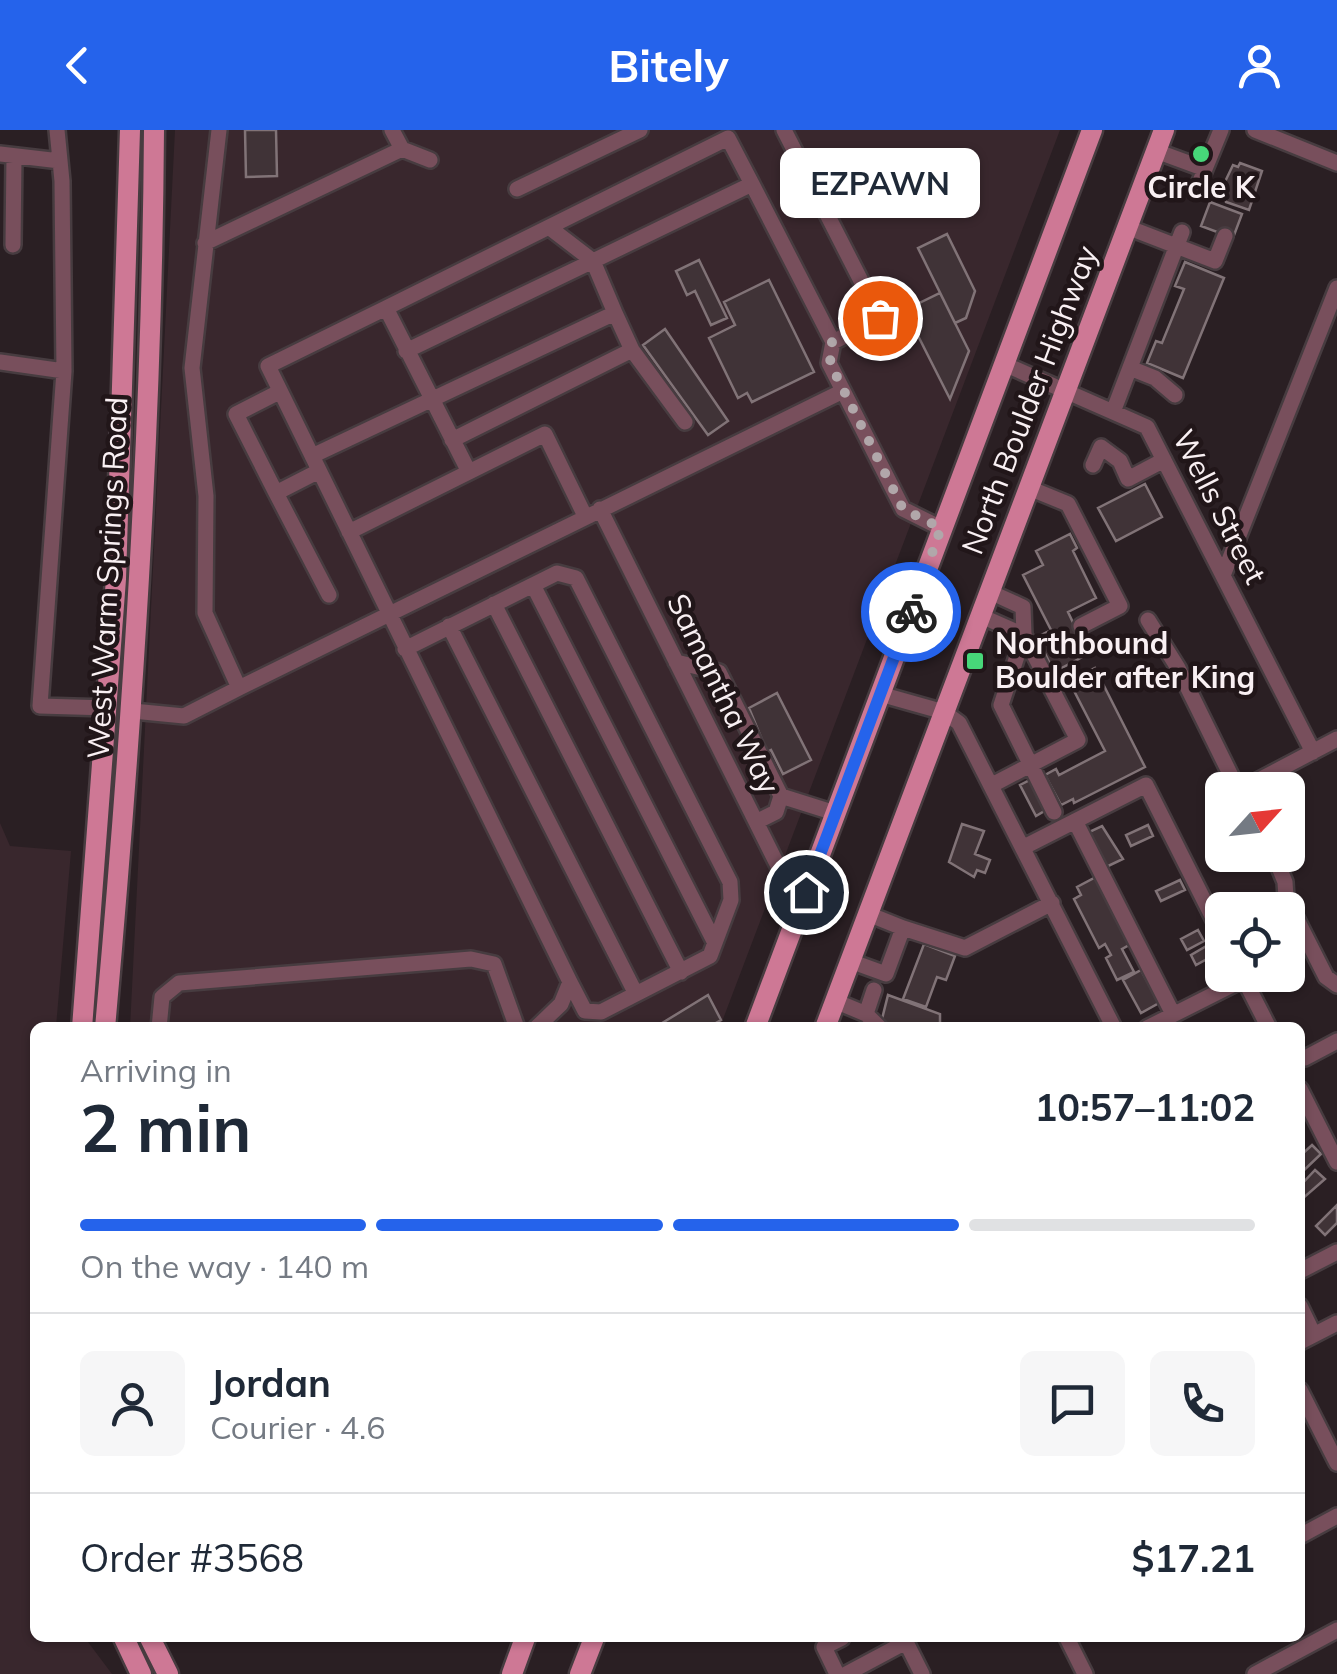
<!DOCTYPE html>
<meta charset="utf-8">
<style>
:root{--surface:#fff;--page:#f6f6f7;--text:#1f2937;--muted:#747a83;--line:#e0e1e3;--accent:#2563eb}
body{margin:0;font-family:Mulish,sans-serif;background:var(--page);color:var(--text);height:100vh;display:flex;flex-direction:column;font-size:38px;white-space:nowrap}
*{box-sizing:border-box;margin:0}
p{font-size:32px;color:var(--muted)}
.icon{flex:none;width:55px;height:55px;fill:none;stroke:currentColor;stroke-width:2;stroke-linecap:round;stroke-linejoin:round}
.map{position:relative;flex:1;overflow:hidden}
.side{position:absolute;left:30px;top:892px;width:1275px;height:620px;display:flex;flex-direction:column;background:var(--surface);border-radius:15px;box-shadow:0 2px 8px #0004}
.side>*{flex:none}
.needle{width:65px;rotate:63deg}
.controls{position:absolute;left:1205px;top:642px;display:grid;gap:20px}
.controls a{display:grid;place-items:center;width:100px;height:100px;border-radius:15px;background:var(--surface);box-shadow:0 2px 8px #0004;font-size:50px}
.pin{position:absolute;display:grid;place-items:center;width:85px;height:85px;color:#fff;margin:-42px;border:5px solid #fff;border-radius:50%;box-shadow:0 2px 10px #0007}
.courier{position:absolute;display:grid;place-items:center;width:100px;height:100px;margin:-50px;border:8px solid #2563eb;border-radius:50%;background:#fff;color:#222;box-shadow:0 2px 12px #0007}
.bubble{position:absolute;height:70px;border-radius:15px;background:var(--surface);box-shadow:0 2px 8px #0004;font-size:32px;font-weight:700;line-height:70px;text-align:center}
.headline em{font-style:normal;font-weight:700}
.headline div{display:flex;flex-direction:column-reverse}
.headline{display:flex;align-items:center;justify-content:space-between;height:170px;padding:0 50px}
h1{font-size:65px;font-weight:700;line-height:75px}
.bar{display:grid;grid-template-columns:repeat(4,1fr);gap:15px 10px;align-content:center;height:120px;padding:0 50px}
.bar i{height:12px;border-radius:8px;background:var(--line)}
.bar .current{background:var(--accent)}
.bar p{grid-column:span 4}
.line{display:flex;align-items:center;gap:25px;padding:0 50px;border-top:2px solid var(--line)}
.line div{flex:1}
.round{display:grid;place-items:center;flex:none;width:105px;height:105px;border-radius:15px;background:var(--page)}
header{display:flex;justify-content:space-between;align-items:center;height:130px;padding:0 50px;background:var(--accent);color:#fff;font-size:45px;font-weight:700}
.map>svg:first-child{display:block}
.built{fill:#39272d}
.building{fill:#403337;stroke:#817377;stroke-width:2.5}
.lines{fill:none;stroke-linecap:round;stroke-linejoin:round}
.minor-casing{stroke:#473c40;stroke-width:20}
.major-casing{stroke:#473c40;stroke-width:25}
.minor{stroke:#784f5c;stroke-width:15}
.major{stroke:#ce7895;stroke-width:20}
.done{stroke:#b1a7aa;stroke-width:10;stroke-dasharray:0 18}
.route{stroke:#2563eb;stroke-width:12}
.poi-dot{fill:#47d779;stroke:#211619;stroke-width:4}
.labels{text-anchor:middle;stroke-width:9;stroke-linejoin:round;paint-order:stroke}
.poi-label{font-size:30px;font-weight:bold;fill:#f9f0f3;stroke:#211619}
.street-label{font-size:30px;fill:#f9f0f3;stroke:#211619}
</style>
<header><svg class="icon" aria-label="back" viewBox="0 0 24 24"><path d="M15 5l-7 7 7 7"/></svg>Bitely<svg class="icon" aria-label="person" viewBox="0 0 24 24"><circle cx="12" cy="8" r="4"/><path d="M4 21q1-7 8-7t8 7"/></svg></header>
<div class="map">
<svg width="1337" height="1544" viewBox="0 0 1337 1544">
<rect width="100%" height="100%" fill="#2a1f23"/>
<!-- built -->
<path class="built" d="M175,0H1060L720,897L130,898Z
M0,693L10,716L71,721L56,897L35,898V1508H85L112,1544H0Z"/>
<!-- building -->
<path class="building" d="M245,0H276L277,46L246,47Z
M1240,33L1262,41L1249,80L1226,72L1222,58L1233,35L1238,37Z
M1210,72L1242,84L1233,108L1201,96Z
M947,104L975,161L966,188L955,193L918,118Z
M699,130L727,188L711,195L695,161L687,165L676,141Z
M1185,132L1224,148L1183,248L1147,233L1156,211L1162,213L1184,159L1175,156Z
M769,150L814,242L752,272L747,263L738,268L709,208L735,195L724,172Z
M940,163L969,221L950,269L905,180Z
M665,199L728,291L708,305L643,215Z
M1145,354L1162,387L1116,411L1098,378Z
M1070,404L1077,418L1073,421L1096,468L1068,482L1088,524L1054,542L1037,507L1051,500L1023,445L1043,435L1036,421Z
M1095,538L1145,637L1074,673L1073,669L1061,675L1045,645L1056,639L1059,645L1105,621L1069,551Z
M777,563L811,630L783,644L771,620L767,622L749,578Z
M1030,650L1046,680L1036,686L1020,655Z
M962,694L984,701L975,724L990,730L985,743L977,740L974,747L949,732Z
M1148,695L1153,706L1131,716L1126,705Z
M1102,696L1123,729L1106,737L1089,702Z
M1096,747L1131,814L1122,819L1134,842L1117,850L1106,828L1111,825L1105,814L1099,818L1074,769L1081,765L1077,757Z
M1180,750L1185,760L1161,771L1156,761Z
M1198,800L1204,811L1187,820L1181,809Z
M924,814L955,826L946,850L937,847L926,877L903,869Z
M1210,814L1216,824L1196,835L1191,825Z
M1141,840L1159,873L1141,883L1123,850Z
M708,865L721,890L707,898H654Z
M888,865L940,884V898L881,893Z
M1312,1015L1321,1024L1300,1044V1026Z
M1315,1040L1325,1049L1301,1070L1300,1056Z
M1337,1075V1093L1325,1105L1316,1096Z"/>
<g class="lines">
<defs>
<path id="minor" d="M1255,0L1337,33
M402,19L430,30
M1156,21L1205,39L1221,0
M0,24L60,31
M752,54L833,212L880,188L784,0
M517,59L640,0
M1197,59L1205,39
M1127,97L1215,131L1225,106
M205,113L402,19L392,0
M13,115L14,26
M386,178L728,8L752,54L593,131L550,98
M833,212L829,233L903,379L941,398
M406,221L593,131L615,183
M0,232L64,241L62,51L57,0
M1004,234L1147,297L1313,622
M1130,238L1155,248L1175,265
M64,241L40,576L108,578
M1113,282L1182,102
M452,310L632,220L685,292
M312,326L615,183L632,220
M1093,335L1101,317L1120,331L1128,349L1164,330
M319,341L276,363L329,465
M469,342L545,304L585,386
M1029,358L1068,374L1120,476L1081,496
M276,363L236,284L279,262
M600,379L787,754L806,762
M349,402L469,342L386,178L268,236L570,852L585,881L601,882L710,826L731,770L730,752L576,448L557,443L405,519
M1224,443L1337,158
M533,455L715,813
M990,462L1023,477L1024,505L1001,575L1054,682
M494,474L681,842
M981,486L1024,505L1078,610L992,655
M1148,490L1178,538L1238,660
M449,496L636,864
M676,532L719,542L781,666L835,683
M239,558L843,261
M880,564L944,582L959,593L1114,898
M133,581L184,586L239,558L205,483L206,366L192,238L219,0
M1240,660L1337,609
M1075,691L1173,884
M756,692L776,682L781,666
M1024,717L1146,655L1222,806
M1274,725L1285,752L1286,768L1326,847L1337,855
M903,798L965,818L1052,773
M850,831L886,844L903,798L868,784
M1242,845L1269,898
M835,871L866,884L874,860
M866,884L880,898
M159,898L162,867L179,853L471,829L494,834L517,898
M536,898L561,874L570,852
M1147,898L1244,849
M1305,928L1337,911
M1300,959L1337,1032
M1300,1141L1337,1122
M1300,1176L1314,1205
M1300,1212L1337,1193
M1300,1260L1337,1333
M1300,1406L1337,1386
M904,1508L922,1544
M1067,1508L1085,1544
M837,1544L824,1517L842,1508
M846,1544L906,1512
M1255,1544L1337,1500"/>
<path id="major" d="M82,898L116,449L130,0
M105,898C132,599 152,300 154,0
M755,898L1092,0
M825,898L1164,0
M124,1508L141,1544
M150,1508L168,1544
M512,1544L525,1508
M580,1544L594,1508"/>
</defs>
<!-- minor casing -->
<use href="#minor" class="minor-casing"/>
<!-- major casing -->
<use href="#major" class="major-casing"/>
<!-- minor -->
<use href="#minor" class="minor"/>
<!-- major -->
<use href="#major" class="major"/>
</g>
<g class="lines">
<!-- done -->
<path class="done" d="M880,188L832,212L830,233L903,379L941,398L911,482"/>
<!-- route -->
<path class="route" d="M806,762L911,482"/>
</g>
<!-- markers -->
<g class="poi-dot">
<circle cx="1201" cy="24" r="10"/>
<rect x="965" y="521" width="20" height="20" rx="5"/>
</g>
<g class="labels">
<!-- poi labels -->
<g class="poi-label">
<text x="1201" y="68">Circle K</text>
<text x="995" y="524" text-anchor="start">Northbound<tspan x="995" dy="34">Boulder after King</tspan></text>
</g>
<!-- street labels -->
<g class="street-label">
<text transform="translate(1030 270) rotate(-69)" y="10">North Boulder Highway</text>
<text transform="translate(1219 377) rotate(63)" y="10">Wells Street</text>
<text transform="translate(108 448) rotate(-87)" y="10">West Warm Springs Road</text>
<text transform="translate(723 564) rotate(64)" y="10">Samantha Way</text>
</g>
</g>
</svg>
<div class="controls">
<a><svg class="needle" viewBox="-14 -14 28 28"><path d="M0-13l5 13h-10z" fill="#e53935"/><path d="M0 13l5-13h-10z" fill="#747a83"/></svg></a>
<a><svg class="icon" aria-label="locate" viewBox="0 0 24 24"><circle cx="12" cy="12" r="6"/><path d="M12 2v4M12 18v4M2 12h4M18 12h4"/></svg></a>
</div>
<div class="pin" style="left:880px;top:188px;background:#ea580c"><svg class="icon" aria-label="bag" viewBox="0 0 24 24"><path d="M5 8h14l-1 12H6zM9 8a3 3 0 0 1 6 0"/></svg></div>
<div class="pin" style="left:806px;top:762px;background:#1f2937"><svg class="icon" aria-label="home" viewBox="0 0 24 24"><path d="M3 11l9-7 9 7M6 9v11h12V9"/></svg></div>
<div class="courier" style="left:911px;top:482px"><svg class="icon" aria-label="bike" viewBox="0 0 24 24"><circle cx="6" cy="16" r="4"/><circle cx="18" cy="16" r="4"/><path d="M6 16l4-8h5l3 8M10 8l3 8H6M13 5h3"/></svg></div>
<div class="bubble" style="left:780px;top:18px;width:200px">EZPAWN</div>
<section class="side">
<div class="headline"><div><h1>2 min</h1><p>Arriving in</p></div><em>10:57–11:02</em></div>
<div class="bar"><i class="current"></i><i class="current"></i><i class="current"></i><i></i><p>On the way · 140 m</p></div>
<div class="line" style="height:180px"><a class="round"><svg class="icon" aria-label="person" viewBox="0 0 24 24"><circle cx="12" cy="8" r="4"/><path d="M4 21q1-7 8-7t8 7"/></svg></a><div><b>Jordan</b><p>Courier · 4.6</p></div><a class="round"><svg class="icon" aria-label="chat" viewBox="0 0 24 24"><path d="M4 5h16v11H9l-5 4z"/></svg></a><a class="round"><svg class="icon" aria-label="phone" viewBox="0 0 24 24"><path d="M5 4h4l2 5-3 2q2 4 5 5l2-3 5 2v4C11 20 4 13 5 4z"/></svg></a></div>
<div class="line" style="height:130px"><div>Order #3568</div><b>$17.21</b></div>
</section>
</div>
